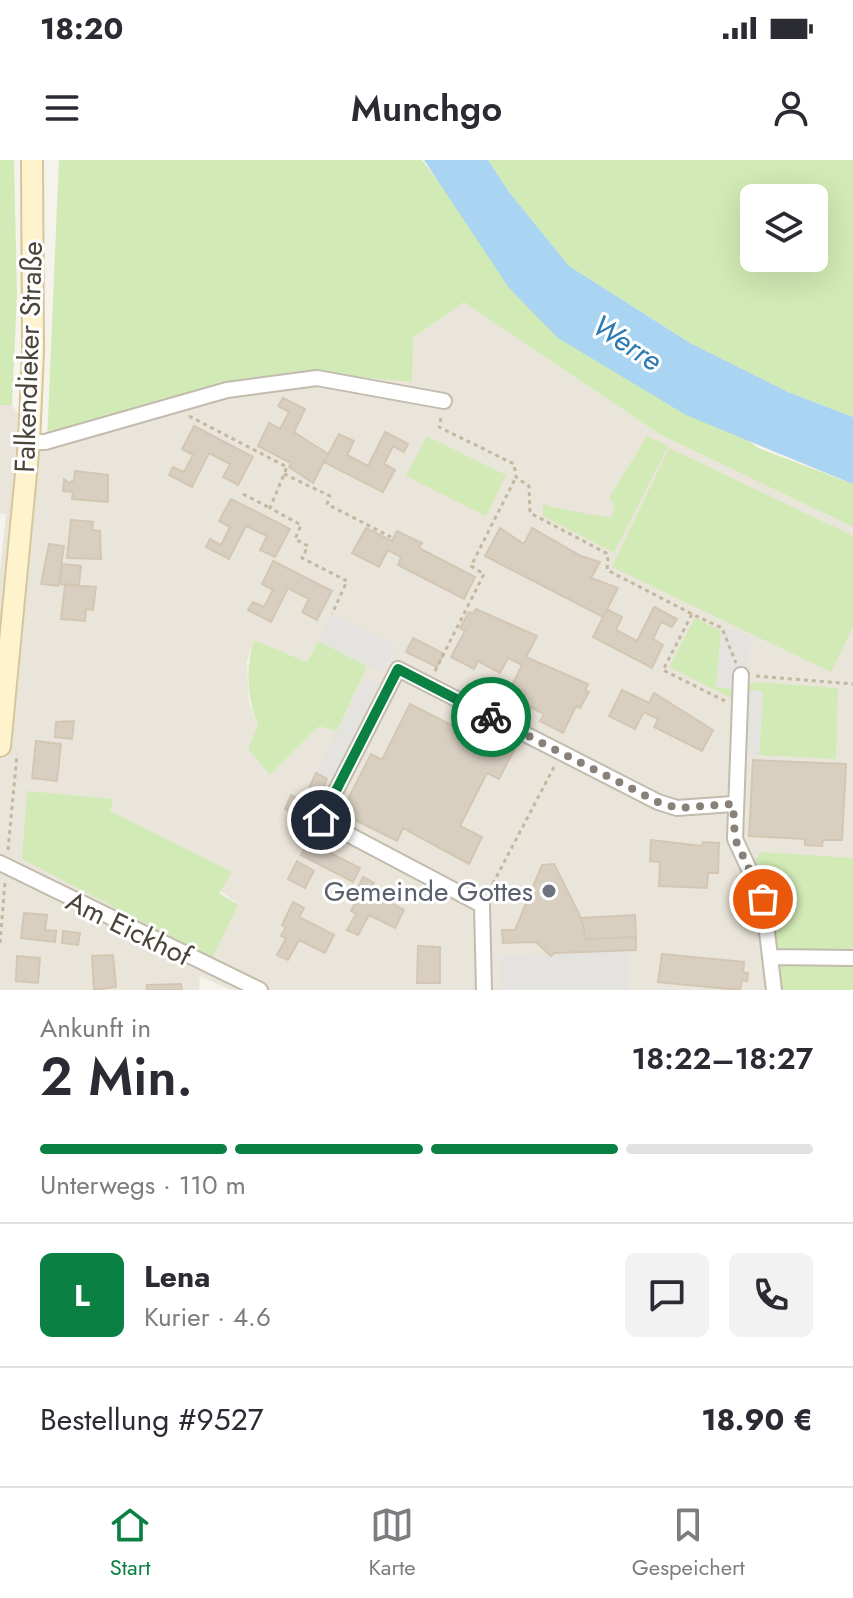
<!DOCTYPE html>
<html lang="de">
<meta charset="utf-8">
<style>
:root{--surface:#fff;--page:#f2f2f3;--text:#2b2b33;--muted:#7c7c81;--line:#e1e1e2;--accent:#0b8043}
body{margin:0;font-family:Jost,sans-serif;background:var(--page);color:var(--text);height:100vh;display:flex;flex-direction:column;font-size:30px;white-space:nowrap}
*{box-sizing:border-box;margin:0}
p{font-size:26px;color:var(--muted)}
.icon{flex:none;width:44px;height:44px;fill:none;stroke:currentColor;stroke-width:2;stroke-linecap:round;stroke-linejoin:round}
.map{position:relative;height:830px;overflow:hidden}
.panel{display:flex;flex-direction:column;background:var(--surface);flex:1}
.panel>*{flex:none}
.tools{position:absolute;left:740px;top:24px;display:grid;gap:16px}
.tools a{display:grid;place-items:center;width:88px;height:88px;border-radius:12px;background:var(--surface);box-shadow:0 8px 32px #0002;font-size:40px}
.pin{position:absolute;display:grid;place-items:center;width:68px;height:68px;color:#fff;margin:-34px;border:4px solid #fff;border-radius:50%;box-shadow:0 2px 8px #0007}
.courier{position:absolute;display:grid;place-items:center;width:80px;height:80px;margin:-40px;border:6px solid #0b8043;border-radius:50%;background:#fff;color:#222;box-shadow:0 2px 10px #0007}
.overview em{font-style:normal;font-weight:600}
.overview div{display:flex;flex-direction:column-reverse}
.overview{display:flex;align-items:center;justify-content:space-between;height:136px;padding:0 40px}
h1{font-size:52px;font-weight:600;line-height:60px}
.bar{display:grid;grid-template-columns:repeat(4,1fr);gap:12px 8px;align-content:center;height:96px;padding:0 40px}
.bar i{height:10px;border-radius:6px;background:var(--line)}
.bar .active{background:var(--accent)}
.bar p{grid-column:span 4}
.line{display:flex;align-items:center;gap:20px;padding:0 40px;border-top:2px solid var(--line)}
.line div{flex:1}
.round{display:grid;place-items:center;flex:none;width:84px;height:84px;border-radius:12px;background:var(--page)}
.status{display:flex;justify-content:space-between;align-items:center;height:56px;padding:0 40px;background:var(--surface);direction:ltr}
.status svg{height:22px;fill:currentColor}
header{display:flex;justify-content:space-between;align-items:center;height:104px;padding:0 40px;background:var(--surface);font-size:36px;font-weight:600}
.tabs{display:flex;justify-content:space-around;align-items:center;height:112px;border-top:2px solid var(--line);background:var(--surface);font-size:22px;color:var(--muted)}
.tabs a{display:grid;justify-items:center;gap:4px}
.tabs .active{color:var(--accent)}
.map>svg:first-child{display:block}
.residential{fill:#eae5da;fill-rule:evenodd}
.green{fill:#d2eab5;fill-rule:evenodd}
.parking{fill:#e5e3e0}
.water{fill:#a9d4f2}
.building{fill:#d8cfc1;stroke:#d3c7b4;stroke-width:2}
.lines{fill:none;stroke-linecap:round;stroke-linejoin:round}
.street-casing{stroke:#c2bbae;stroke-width:18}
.secondary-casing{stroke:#d6c79b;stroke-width:24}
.path{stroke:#c4b79f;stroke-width:3;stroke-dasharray:4 4;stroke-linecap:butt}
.street{stroke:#fff;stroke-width:14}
.secondary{stroke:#fff3cd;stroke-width:20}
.done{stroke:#878178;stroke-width:8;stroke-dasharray:0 14.4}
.route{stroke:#0b8043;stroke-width:10}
.worship-dot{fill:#6b7280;stroke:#fff;stroke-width:3}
.labels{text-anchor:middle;stroke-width:6;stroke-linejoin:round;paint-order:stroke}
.street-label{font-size:28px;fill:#4b4439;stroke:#fff}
.worship-label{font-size:28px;fill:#5b616d;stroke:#fff;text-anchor:end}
.water-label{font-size:30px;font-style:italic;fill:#2e7ab2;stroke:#fff}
</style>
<div class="status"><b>18:20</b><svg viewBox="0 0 49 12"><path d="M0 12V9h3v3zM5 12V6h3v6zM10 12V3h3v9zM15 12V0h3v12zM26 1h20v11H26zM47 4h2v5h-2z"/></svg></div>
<header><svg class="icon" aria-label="menu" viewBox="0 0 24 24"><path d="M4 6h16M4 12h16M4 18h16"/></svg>Munchgo<svg class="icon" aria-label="person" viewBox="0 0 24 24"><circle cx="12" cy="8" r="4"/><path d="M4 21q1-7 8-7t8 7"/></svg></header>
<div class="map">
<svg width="853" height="830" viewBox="0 0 853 830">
<rect width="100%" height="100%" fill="#f6f3ec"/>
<!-- residential -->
<path class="residential" d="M464,142L659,274L853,367V830H231L200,816L199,830H0V411L6,354L0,353V245H12L35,277L47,280L247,218L306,212L411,222L413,178ZM254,480L307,502L319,482V565L270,615L248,589L258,565L249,542L247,502ZM28,632L114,640L110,651L238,744Z"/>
<!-- green -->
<path class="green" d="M0,0H14L17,133L12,245H0Z
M59,0H422L451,38L758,288L853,324V367L659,274L464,142L413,178L412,222L306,212L247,218L47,280Z
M488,0H853V257L788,232L690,183L569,106L509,32ZM754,38H814V98H754Z
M427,276L506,315L486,356L406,316Z
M647,276L668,286L614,393L543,356V344C548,347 606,358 611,357L615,346L609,338Z
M669,288L853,376V467L831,512L612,407Z
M695,458L721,471L716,527L732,528L731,538L669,507Z
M254,480L307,502L318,481L367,506L337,571L319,566L270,615L248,589L258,565C247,536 245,510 254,480Z
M757,522L838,528L836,599L759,595L763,532L748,531L749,524Z
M27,631L114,639L110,651L232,712L219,733L238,745L212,798L22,699Z
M762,692L853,698V830H779L769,739L754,701Z"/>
<!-- parking -->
<path class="parking" d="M332,454L397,486L383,513L318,481Z
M722,468L751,475L748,530L763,531L759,595L744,594L748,531L716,527Z
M365,517L379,523L331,620L316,613Z
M628,792L629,830H502L501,795Z"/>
<!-- water -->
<path class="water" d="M424,0H488L509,32L569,106L690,183L788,232L853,257V324L686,255L558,178L509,128Z"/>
<!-- building -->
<path class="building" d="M283,238L305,249L294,272L328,294L313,323L289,307L291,303L258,286L269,263L280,269L289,252L278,246Z
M194,266L253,297L238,325L223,317L230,304L209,293L192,327L169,315L173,307L184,312L193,295L182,289Z
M385,272L408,284L404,292L393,286L384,304L395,310L383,332L324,302L339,274L354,281L347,295L368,306Z
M75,311L108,315V342L72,339L73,332L63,331L64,319L69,323L74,320Z
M231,339L290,369L275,397L260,390L267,376L246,366L229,399L206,387L210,379L221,385L230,367L219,361Z
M71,360L93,362L92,370L100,371L101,399L67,398Z
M366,368L392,381L397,371L422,383L419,388L475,417L464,439L398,405L401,397L388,390L379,407L352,393Z
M500,368L524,384L532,368L581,396L600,402L591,418L618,428L603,457L485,396Z
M49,384L64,386L58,426L41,424Z
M273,401L332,431L317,460L302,452L309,439L288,428L271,462L248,450L253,442L264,447L273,430L262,424Z
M62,404L81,406L79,425L60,424Z
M65,425L96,427L93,450L86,449L85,461L61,459Z
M654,447L677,459L672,467L661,462L653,479L663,485L652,508L593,477L607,449L622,457L616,470L637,481Z
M476,449L537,476L526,497L588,524L585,530L589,532L580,548L576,546L563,573L540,561L544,554L521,542L526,533L512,525L522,505L508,498L500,513L478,501L474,509L451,497L465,471L460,468L469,452L473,454Z
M413,478L444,494L437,507L406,492Z
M622,530L649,543L654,533L713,570L702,591L654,567L658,559L644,552L635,569L609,556Z
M410,544L500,590L504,583L515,588L499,619L487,613L460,666L482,677L469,704L403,668L397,681L341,653L371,594L382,600Z
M74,561L72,579L55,577L56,562Z
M36,581L61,584L57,621L32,618Z
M753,600L846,604L842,680H823L822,686L805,685V679L749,676Z
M316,613L327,619L310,661L285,649L291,635L303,641Z
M651,680L702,686L703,682L719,683L718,713H708L707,728L659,726L660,702L650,701Z
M308,682L360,708L353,722L301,695Z
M297,701L314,711L305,728L288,719Z
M554,704L581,758L586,779L636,777V790L555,793L551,796L536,782L503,783L502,770H515L542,705Z
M363,717L374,723L370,732L404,750L395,768L369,755L358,775L347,770L356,754L351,751L356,742L352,740Z
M293,742L304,748L299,757L334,775L325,793L299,780L288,800L277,795L286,778L281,776L286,767L282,765Z
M24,753L47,755L45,770L56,771L55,782L21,778Z
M635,755L636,777L586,779L581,758Z
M63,771L80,773L78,785L62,783Z
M418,786L440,787V823H417Z
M662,794L744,802L743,812L748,813L747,821L742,820L740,830L658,822Z
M113,795L116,827L94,830L92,796Z
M17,796L40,798L38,823L16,821Z
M181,824L182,830H147V825Z"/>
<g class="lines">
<defs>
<path id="street" d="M29,282H45L227,230L317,218L444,241
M741,515L735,679L763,739L774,830
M0,703L260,830
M772,797L853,798
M484,830L482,745L321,660L398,509L658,642L677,648L733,644"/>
<path id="secondary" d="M0,586L29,282L33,192L32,0"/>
</defs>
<!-- street casing -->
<use href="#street" class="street-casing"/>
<!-- secondary casing -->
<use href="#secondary" class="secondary-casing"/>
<!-- path -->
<path class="path" d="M189,256L287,307L270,348L301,365L295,379L308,386L302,398L347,421L332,454
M441,258L439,267L514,304L516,317L529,326L530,353L608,394L607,410L692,454
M284,314L330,336L327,344L391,377
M243,334L270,348
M435,511L484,414L471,406L516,317
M756,516L853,524
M725,541L663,510L692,454L722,468L736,503
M8,690L17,594
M489,731L554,607
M0,783L5,722"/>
<!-- street -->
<use href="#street" class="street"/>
<!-- secondary -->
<use href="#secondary" class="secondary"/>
</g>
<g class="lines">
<!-- done -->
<path class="done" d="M491,557L658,642L677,648L733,644L735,679L763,739"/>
<!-- route -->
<path class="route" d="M321,660L398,509L491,557"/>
</g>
<!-- markers -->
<circle class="worship-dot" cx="549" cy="731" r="8"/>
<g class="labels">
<!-- street labels -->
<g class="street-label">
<text transform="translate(28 197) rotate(-88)" y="10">Falkendieker Straße</text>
<text transform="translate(129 768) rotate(26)" y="10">Am Eickhof</text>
</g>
<!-- worship labels -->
<g class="worship-label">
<text x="533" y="741">Gemeinde Gottes</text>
</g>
<!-- water labels -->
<g class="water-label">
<text transform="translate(627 183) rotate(33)" y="10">Werre</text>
</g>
</g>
</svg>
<div class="tools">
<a><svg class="icon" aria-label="layers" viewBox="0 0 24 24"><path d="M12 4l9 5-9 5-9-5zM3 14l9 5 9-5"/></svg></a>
</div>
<div class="pin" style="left:763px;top:739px;background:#ea580c"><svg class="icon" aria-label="bag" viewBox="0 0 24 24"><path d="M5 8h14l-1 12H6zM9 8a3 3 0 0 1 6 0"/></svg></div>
<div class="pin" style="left:321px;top:660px;background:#1f2937"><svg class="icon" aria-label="home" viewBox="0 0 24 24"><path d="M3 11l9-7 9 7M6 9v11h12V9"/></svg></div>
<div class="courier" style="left:491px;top:557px"><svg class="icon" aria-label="bike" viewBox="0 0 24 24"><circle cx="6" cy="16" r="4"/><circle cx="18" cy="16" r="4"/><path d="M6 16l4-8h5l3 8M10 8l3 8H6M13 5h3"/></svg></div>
</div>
<section class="panel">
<div class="overview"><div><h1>2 Min.</h1><p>Ankunft in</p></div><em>18:22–18:27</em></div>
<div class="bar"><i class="active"></i><i class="active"></i><i class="active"></i><i></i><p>Unterwegs · 110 m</p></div>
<div class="line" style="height:144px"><b class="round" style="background:var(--accent);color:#fff">L</b><div><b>Lena</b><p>Kurier · 4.6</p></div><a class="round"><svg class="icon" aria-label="chat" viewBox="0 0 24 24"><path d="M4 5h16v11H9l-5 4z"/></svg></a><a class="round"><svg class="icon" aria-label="phone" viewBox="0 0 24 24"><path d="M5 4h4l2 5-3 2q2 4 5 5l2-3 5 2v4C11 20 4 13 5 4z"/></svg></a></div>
<div class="line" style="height:104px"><div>Bestellung #9527</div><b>18.90 €</b></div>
</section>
<nav class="tabs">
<a class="active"><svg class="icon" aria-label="home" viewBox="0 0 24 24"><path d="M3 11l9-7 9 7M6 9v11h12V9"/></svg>Start</a>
<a><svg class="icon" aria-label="map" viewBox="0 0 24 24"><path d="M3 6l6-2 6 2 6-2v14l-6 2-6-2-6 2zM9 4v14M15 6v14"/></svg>Karte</a>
<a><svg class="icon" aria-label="saved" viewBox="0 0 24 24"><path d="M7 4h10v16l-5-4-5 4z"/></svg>Gespeichert</a>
</nav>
